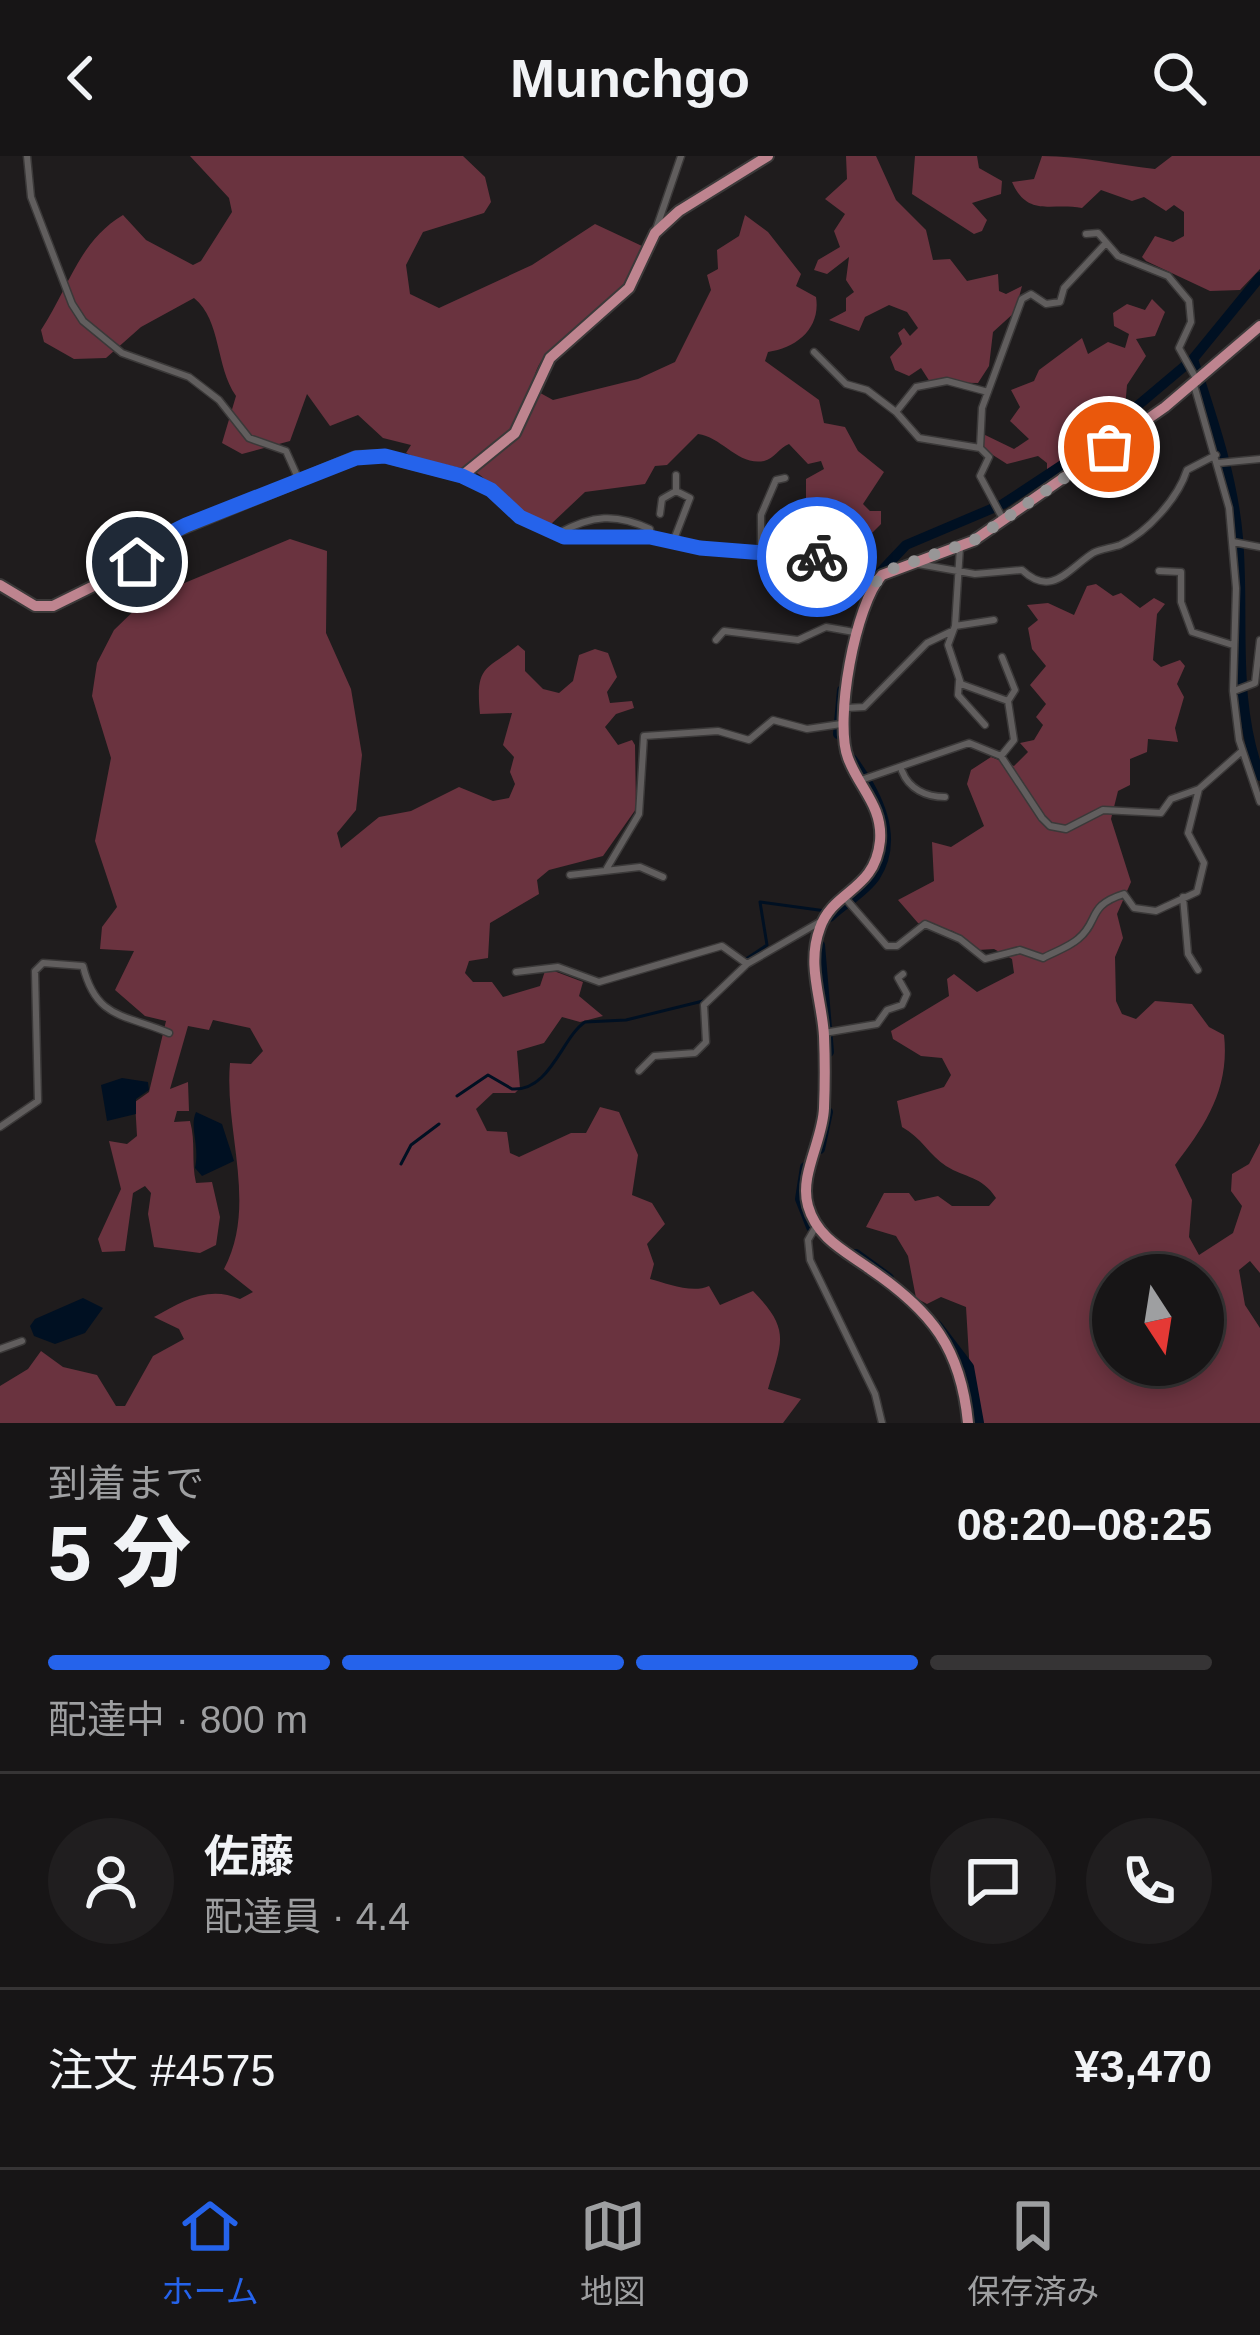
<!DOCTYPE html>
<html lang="ja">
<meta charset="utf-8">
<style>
:root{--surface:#171516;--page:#201e1f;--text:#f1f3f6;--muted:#9e9fa1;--line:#363435;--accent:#2563eb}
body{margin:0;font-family:Helvetica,"Noto Sans JP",sans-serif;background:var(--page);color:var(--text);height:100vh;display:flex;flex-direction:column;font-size:45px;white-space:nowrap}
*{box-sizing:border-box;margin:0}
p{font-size:39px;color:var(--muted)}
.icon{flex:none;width:66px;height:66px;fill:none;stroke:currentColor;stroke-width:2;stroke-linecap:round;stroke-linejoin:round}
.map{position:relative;height:1267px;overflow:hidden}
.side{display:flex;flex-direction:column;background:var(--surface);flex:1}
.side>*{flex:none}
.needle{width:78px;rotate:168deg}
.fabs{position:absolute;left:1092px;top:1098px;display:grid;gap:24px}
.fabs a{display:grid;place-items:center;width:132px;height:132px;border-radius:50%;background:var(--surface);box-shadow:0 6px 18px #0003,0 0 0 3px var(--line);font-size:60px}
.pin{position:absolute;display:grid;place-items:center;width:102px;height:102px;color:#fff;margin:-51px;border:6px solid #fff;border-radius:50%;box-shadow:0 3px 12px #0007}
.courier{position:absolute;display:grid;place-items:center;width:120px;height:120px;margin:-60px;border:9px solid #2563eb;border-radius:50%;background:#fff;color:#222;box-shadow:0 3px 15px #0007}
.head em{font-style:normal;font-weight:800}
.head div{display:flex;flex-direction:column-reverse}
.head{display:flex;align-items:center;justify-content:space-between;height:204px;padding:0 48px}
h1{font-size:78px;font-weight:800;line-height:90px}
.bar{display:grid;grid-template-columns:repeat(4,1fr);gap:18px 12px;align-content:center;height:144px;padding:0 48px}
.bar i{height:15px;border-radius:9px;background:var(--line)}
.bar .current{background:var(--accent)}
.bar p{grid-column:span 4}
.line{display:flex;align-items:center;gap:30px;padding:0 48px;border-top:3px solid var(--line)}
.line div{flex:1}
.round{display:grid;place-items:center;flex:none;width:126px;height:126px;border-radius:63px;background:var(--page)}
header{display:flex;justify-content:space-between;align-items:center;height:156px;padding:0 48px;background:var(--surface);font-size:54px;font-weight:800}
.tab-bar{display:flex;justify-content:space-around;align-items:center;height:168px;border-top:3px solid var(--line);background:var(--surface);font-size:33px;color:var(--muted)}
.tab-bar a{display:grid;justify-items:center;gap:6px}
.tab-bar .current{color:var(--accent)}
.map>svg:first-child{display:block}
.forest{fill:#6a333f;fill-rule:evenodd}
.water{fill:#001022}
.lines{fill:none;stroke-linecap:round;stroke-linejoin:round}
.stream{stroke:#001022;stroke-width:3}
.river{stroke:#001022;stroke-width:10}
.minor-casing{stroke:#3b3939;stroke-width:9}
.tertiary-casing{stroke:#3b3939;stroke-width:10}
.primary-casing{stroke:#3b3939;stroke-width:14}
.minor{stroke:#615e5e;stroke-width:6}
.tertiary{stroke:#615e5e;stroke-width:8}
.primary{stroke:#be848f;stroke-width:10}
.done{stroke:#989697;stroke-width:12;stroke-dasharray:0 21.6}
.route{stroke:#2563eb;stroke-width:15}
</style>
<header><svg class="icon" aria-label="back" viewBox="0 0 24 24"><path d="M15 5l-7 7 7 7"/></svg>Munchgo<svg class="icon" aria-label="search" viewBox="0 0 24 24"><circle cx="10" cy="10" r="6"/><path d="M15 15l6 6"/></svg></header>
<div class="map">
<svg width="1260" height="1267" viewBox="0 0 1260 1267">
<rect width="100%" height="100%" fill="#1f1c1d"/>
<!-- forest -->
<path class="forest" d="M190,0H463L485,21L491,46L484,57L423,76L406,109L410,138L439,152L532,109L595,68L642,90C635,104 630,123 621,135C597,169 533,185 533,233L553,244L638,223L675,206L711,134L707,119L718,113L717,94L739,80L745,59L768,76L801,118L796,130L816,141C821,172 797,192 768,196L765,205L819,244L824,267L845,271L858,295L884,316L863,348L870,355H881V368L870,379L823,377L826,369L806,353V323L824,313L821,305L808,308L789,288C779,292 774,303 764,305C738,310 722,281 698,278L667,309L655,310L645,328L585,336L550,369C522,367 500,335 480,319C470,311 425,307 406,297L411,289L383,282L358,259L330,270L307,238L290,285L242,298L222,287L236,240C215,210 222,165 194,142L141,171L106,202L74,203L44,186L41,174C69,132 78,86 123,59L146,84L193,109L201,105L232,56L229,42Z
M876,0L896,44L926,74L933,104L950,103L967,125L998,118L999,135L1006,138L1022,130L1015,156L993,176L989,210L978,227L930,226L921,212L909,220L895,214L890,201L902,188L898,177L904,172L910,180L918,172L907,156L889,149L865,161L859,175L829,164L846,155V142L854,136L846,124L849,101L827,118L814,114L818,104L840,91L834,75L845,58L825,43L847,23L846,0Z
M915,0H977L979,12L1002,25L1001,38L972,47L987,64L982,75L974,78L912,38Z
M1042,0C1082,0 1117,9 1155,13L1172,0H1260V113L1240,134L1210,135L1146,105L1142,101L1155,80L1173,86L1184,80V56L1174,49L1166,55L1144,41L1132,45L1101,34L1082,52C1051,46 1028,62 1012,26L1034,23Z
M1152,143L1165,156L1155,180L1136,183L1146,200L1127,229L1125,252L1079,297L1047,317V307L1038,300L1007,308L985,294L981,277L1014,293L1029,283L1010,265L1020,251L1011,234L1034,225L1039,214L1082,182L1088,198L1108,186L1125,192L1129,178L1114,170L1113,157L1127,148L1145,154Z
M290,383L327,395L326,477L351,533L362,599L356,654L337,677L341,692L379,661L411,655L459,631L493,645L509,642L515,628L510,616L514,601L503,589L512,557L480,558C475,508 486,515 518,489L525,495V515L543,533L559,537L573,525L579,499L595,493L608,497L617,521L607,536L610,547L632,545L634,552L616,558L605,571L618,589L632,584L635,589L636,653L603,700L549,714L537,724L539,738L490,767L488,802L469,805L465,817L473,826H492L503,841L540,830L546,812L583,826L579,840L603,860L580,866L562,861L544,887L517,895L520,932L515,937H493L476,953L487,975L507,976L510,997L519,1001L571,977H586L600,951L619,956L638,999L632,1039L652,1047L665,1068L647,1088L654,1108L650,1123C666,1127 692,1138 709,1130L720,1149L753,1135C791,1174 782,1185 768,1233L801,1243L783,1267H0V1230L28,1213L41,1195L63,1211L97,1219L116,1250H125L153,1200L184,1183L179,1173L154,1161C183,1145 208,1129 240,1143L253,1136L224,1113C258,1049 224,976 230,907L251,908L263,895L250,872L213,864L209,874L188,870L170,933L188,926L189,955H177L174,966L190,965C196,987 191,1004 196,1027L212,1026L220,1061L216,1089L200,1097L154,1091L148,1058L151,1037L145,1030L133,1037L125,1095L102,1096L98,1083L121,1033L109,985L127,988L137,980L135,946L149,936L166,865L145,860L115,834L134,795L100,793L102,771L117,751L95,685L111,602L92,540L97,507L114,474L146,443Z
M1096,428L1113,440L1121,437L1140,452L1154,442L1165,448L1157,458L1153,504L1161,511L1180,504L1185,510L1177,528L1184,541L1175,572L1178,586L1148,583L1147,596L1130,603V629L1118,635L1111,663L1131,726L1117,758L1123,782L1115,801L1116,845L1122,858L1136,863L1155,845L1192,848L1209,871L1224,879C1230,933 1205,970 1175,1009L1192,1044L1189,1081L1199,1099L1233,1077L1242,1050L1231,1035L1232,1018L1249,1008L1260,987V1117L1250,1105L1239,1114L1245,1149L1260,1172V1267H973L966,1151L941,1141L927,1148L916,1142L908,1100L896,1080L866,1071L884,1037H909L915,1045L938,1040L952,1050H989L996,1042C982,1020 965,1022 946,1010C930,1000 921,981 902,971L897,945L944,931L951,919L942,902L921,900L893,883L891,875L949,840L947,823L954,818L977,836L1014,817L1012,803L994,793L978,794L953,775L918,767L898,744L934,725L932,686L951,691L984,670L967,628L971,614L991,601L1014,610L1028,596L1020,587L1034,584L1043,569L1036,561L1046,548L1030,529L1046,510L1032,493L1028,472L1038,464L1027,449L1048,447L1074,459L1087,430ZM1113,1119H1203V1209H1113Z"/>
<!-- water -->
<path class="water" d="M122,922L148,926L149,934L136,943V958L107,965L101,929Z
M196,956L222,968L234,1005L202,1020L195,1012C200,989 189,971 196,956Z
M83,1142L103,1152L85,1177L55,1188L34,1180L30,1170L35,1163Z"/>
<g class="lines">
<!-- stream -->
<path class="stream" d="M743,805L767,789L760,746L826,755
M457,940L488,919L512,933C550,936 562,881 585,866L626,864L703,845
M401,1008L411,989L439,968"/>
<!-- river -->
<path class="river" d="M1193,203C1212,261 1233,321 1238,382C1245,464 1231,541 1260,620
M873,424L906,389L1003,348L1085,294L1193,203L1260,121
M838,578L842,534
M830,761C843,748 864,737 875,721C901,681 876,636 852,603
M820,789L829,896
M820,993L828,956
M805,1011L800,1043L811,1071
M856,1098L889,1122
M937,1169L969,1211L979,1267"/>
<defs>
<path id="minor" d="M27,0L31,41L72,148L83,165L122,197L189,221L219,244L249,282L286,295L299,324
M656,73L681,0
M1086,78L1098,77L1118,100L1168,120L1189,145L1191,166L1179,192L1198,226
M814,196L846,228L867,234L896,256L919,282L980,292L989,301L980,320L1003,363
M1194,229L1229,352L1236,432L1233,535L1239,584L1260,646
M896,256L916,231L947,225L988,236
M980,292L982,252L1022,143L1031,138L1046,148L1060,146L1064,132L1106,87
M1218,307L1260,303
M660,358L662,343L676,335
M559,377C592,359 616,357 650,373V381
M673,386L690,342L676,335V319
M1233,386L1260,391
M960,391L955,470L948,489L961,528L1008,545L1014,584L1001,600
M761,396V359L776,324L785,322
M918,408L975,418L1022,414C1052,442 1068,413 1093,397C1100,393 1111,392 1120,389C1148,376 1178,342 1187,314L1216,299
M1159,415L1181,416V446L1192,476L1233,489
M955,470L994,464
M716,484L724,475L798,484L826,471L854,476
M1002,501L1015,534L1008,545
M959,525L958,539L985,569
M1234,535L1255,527L1260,484
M846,552L864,551L927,487L950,476
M902,615C909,633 926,641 945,641
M861,624L969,587L1001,600L1042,662L1050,670L1066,673L1103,654L1161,657L1171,643L1199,633L1242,595
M607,712L639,658L644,580L718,575L749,584L773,564L807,573L841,568
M570,719L640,711L663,721
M1183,741L1188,798L1198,814
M845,742L887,790H897L925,768L960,783L985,803L1020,794L1043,802C1054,796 1069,791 1078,783C1100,765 1086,750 1124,738L1134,752L1156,755L1197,736L1204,707L1188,677L1199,633
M516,816L558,811L599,826L722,790L747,808
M824,877L877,868L887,854L902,849L907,838L898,822L903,818
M639,915L654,900L695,897L706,886L704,849L747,808L818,767
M0,971L38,945L35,815L43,807L83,810C96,863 124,858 169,877
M815,1072L808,1084L810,1104L875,1238L882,1267
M0,1193L22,1185"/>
<path id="tertiary" d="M462,320L491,334L520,361L564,381H650L700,392L810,399L876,426"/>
<path id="primary" d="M0,429L35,450H53L128,413L162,381L356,301L384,300L462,320L515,277L550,202L629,132L655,77L679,55L768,0
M968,1267C961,1193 932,1155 870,1113C845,1095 817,1082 808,1050C799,1019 823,984 824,952C825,928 825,904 824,880C822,843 806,809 820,772C833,734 875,735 880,685C883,650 859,632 848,602C834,566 855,448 882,419L973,385L1165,251L1260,170"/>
</defs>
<!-- minor casing -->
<use href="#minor" class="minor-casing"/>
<!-- tertiary casing -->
<use href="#tertiary" class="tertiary-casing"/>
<!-- primary casing -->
<use href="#primary" class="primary-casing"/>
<!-- minor -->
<use href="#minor" class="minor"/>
<!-- tertiary -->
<use href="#tertiary" class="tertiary"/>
<!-- primary -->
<use href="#primary" class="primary"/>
</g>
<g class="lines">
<!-- done -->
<path class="done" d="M817,401L876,426L894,412L973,385L1109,291"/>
<!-- route -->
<path class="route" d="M137,406L162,381L186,369L356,302L385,300L462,320L491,334L520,361L564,381H650L700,392L817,401"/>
</g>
</svg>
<div class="fabs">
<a><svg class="needle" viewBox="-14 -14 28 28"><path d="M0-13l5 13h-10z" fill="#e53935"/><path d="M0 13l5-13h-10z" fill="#9e9fa1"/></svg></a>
</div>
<div class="pin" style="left:1109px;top:291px;background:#ea580c"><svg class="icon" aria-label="bag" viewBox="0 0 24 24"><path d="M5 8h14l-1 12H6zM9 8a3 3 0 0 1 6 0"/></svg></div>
<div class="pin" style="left:137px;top:406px;background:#1f2937"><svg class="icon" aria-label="home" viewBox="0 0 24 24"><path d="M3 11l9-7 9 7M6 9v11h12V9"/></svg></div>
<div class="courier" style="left:817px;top:401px"><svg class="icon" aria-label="bike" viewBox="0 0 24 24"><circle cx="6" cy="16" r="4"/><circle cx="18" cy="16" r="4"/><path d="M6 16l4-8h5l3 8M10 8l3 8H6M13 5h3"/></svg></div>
</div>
<section class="side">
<div class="head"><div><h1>5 分</h1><p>到着まで</p></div><em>08:20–08:25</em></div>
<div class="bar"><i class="current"></i><i class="current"></i><i class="current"></i><i></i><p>配達中 · 800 m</p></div>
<div class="line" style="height:216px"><a class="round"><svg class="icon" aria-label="person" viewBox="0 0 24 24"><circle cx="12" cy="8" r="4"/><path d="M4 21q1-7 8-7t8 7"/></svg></a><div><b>佐藤</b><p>配達員 · 4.4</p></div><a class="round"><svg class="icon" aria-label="chat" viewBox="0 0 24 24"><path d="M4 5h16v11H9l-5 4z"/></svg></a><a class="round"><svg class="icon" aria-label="phone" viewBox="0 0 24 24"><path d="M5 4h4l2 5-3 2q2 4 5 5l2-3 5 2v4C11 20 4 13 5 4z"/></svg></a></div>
<div class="line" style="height:156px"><div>注文 #4575</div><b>¥3,470</b></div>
</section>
<nav class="tab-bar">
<a class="current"><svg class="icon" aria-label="home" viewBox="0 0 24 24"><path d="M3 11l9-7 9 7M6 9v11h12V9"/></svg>ホーム</a>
<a><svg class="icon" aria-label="map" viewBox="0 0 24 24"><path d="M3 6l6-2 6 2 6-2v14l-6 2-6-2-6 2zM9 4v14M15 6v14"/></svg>地図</a>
<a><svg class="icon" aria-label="saved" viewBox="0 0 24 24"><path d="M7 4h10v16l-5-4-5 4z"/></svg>保存済み</a>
</nav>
